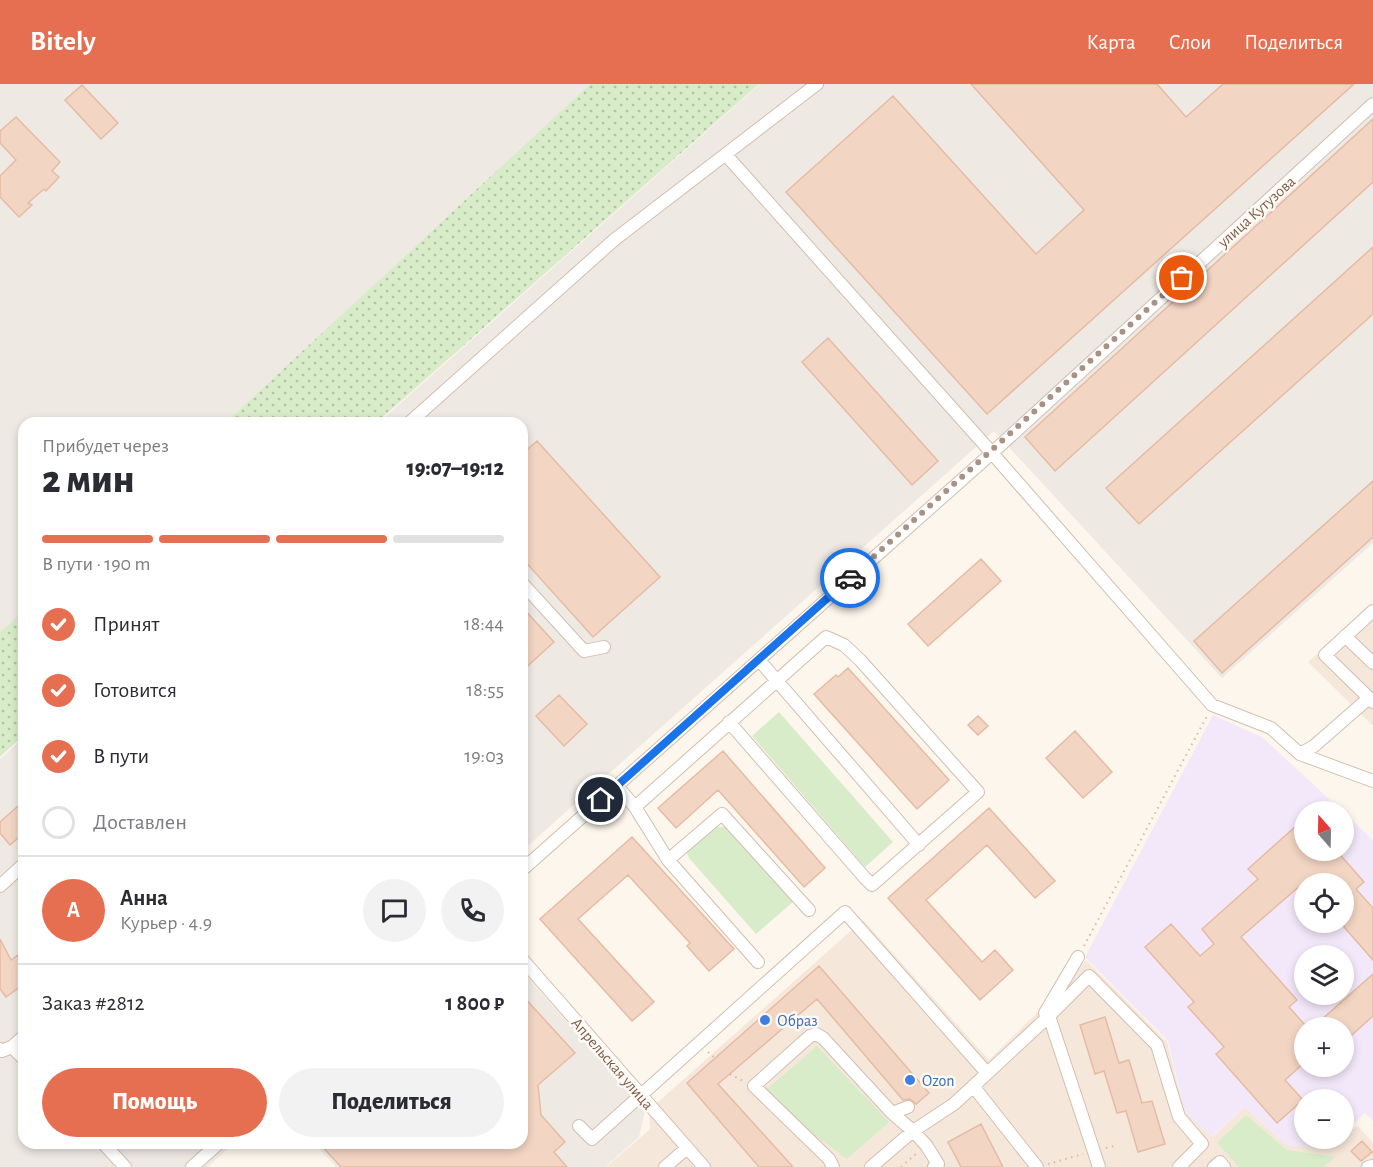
<!DOCTYPE html>
<html lang="ru">
<meta charset="utf-8">
<style>
:root{--surface:#fff;--page:#f2f2f3;--text:#2b2b33;--muted:#7c7c81;--line:#e1e1e2;--accent:#e76f51}
body{margin:0;font-family:"Alegreya Sans",sans-serif;background:var(--page);color:var(--text);height:100vh;display:flex;flex-direction:column;font-size:22px;white-space:nowrap}
*{box-sizing:border-box;margin:0}
p{font-size:20px;color:var(--muted)}
.icon{flex:none;width:33px;height:33px;fill:none;stroke:currentColor;stroke-width:2;stroke-linecap:round;stroke-linejoin:round}
.map{position:relative;flex:1;overflow:hidden}
.sheet{position:absolute;left:18px;top:333px;width:510px;height:732px;display:flex;flex-direction:column;background:var(--surface);border-radius:18px;box-shadow:0 3px 9px #0003}
.sheet>*{flex:none}
.needle{width:39px;rotate:340deg}
.buttons{position:absolute;left:1294px;top:717px;display:grid;gap:12px}
.buttons a{display:grid;place-items:center;width:60px;height:60px;border-radius:50%;background:var(--surface);box-shadow:0 3px 9px #0003;font-size:30px}
.pin{position:absolute;display:grid;place-items:center;width:51px;height:51px;color:#fff;margin:-26px;border:3px solid #fff;border-radius:50%;box-shadow:0 2px 6px #0007}
.courier{position:absolute;display:grid;place-items:center;width:60px;height:60px;margin:-30px;border:4px solid #1a73e8;border-radius:50%;background:#fff;color:#222;box-shadow:0 2px 8px #0007}
.overview em{font-style:normal;font-weight:800}
.overview div{display:flex;flex-direction:column-reverse}
.overview{display:flex;align-items:center;justify-content:space-between;height:102px;padding:0 24px}
h1{font-size:39px;font-weight:800;line-height:45px}
.bar{display:grid;grid-template-columns:repeat(4,1fr);gap:9px 6px;align-content:center;height:72px;padding:0 24px}
.bar i{height:8px;border-radius:4px;background:var(--line)}
.bar .on{background:var(--accent)}
.bar p{grid-column:span 4}
.line{display:flex;align-items:center;gap:15px;padding:0 24px;border-top:2px solid var(--line)}
.line div{flex:1}
.round{display:grid;place-items:center;flex:none;width:63px;height:63px;border-radius:32px;background:var(--page)}
ol{padding:0 24px;list-style:none}
li{display:flex;align-items:center;gap:18px;height:66px}
li p{margin-inline-start:auto}
li .icon{padding:6px;border-radius:50%;background:var(--accent);color:#fff;stroke-width:4}
li:last-child{color:var(--muted)}
li i{width:33px;height:33px;border:3px solid var(--line);border-radius:50%}
.cta{display:flex;gap:12px;margin-top:auto;padding:12px 24px}
.cta a{flex:1;height:69px;border-radius:36px;background:var(--accent);color:#fff;font-size:24px;font-weight:800;line-height:69px;text-align:center}
.cta a+a{background:var(--page);color:var(--text)}
header{display:flex;align-items:center;gap:36px;box-sizing:border-box;height:84px;padding:0 30px;background:var(--accent);color:#fff}
header strong{font-size:28px}
nav{display:flex;gap:33px;margin-inline-start:auto;font-size:21px}
.map>svg:first-child{display:block}
.residential{fill:#f5e8da}
.industrial{fill:#efe9e4}
.education{fill:#f3e8fa;fill-rule:evenodd}
.grass{fill:url(#grass-dots)}
.park{fill:#d8ecc9}
.building{fill:#f3d5c3;stroke:#e6bba3;stroke-width:1.5}
.lines{fill:none;stroke-linecap:round;stroke-linejoin:round}
.minor-casing{stroke:#d1beb0;stroke-width:14}
.path{stroke:#d9b8a5;stroke-width:2;stroke-dasharray:1.5 4.5;stroke-linecap:butt}
.minor{stroke:#fff;stroke-width:12}
.done{stroke:#a89285;stroke-width:6;stroke-dasharray:0 10.8}
.route{stroke:#1a73e8;stroke-width:8}
.shop-dot{fill:#3f7fe0;stroke:#fffaf3;stroke-width:2}
.labels{text-anchor:middle;stroke-width:5;stroke-linejoin:round;paint-order:stroke}
.street-label{font-size:16px;fill:#7a5c4d;stroke:#fffaf3}
.shop-label{font-size:16px;fill:#366cbe;stroke:#fffaf3;text-anchor:start}
</style>
<header>
<strong>Bitely</strong>
<nav><a>Карта</a><a>Слои</a><a>Поделиться</a></nav>
</header>
<div class="map">
<svg width="1373" height="1083" viewBox="0 0 1373 1083">
<defs>
<pattern id="grass-dots" width="8" height="8" patternUnits="userSpaceOnUse" patternTransform="scale(1.5)"><rect width="8" height="8" fill="#d8ecc9"/><path d="M2 2h.1M6 6h.1" fill="none" stroke="#b4c2a5" stroke-width="1.8" stroke-linecap="round"/></pattern>
</defs>
<rect width="100%" height="100%" fill="#fdf6ec"/>
<!-- residential -->
<path class="residential" d="M1373,521V642L1308,578Z
M863,836L989,976L1060,906L1086,876L1167,958L1184,1026L1212,1053L1245,1023L1285,1060L1319,1065L1337,1055L1344,1054V1051L1358,1042L1373,1059V1083H606L650,1045L649,1026Z"/>
<!-- industrial -->
<path class="industrial" d="M0,0H590L225,339H24V526L0,548Z
M760,0H1373V459L1222,594L994,347L522,767V339H378Z
M24,653V1059H234L208,1083H0V675Z
M522,887L645,1027L639,1053L605,1083H336L314,1059H522Z"/>
<!-- education -->
<path class="education" d="M1213,631L1262,653L1342,727L1305,728V766H1344V729L1373,756V1037L1365,1029L1344,1048V1016H1305V1054L1335,1055L1319,1065L1285,1060L1245,1023L1211,1053L1184,1026L1168,957L1085,873ZM1305,800H1344V838H1305ZM1305,872H1344V910H1305ZM1305,944H1344V982H1305Z"/>
<!-- grass -->
<path class="grass" d="M590,0H759L376,339H225Z
M24,526V651L0,673V548Z"/>
<!-- park -->
<path class="park" d="M779,628L893,758L865,783L752,652Z
M714,743H727L794,817L756,850L689,774L687,768Z
M817,962L889,1038L847,1075L802,1042L767,1005Z
M1246,1031L1287,1066L1336,1073L1323,1083H1239L1217,1059Z"/>
<!-- building -->
<path class="building" d="M971,0H1157L1186,33L1223,0H1354L987,330L786,108L893,12L1036,170L1084,126Z
M82,1L118,39L101,55L65,16Z
M16,33L60,78L52,87L59,93L46,107L44,105L28,119L32,121L19,133L0,113V92L16,76L0,59V47Z
M1373,35V98L1055,387L1025,353Z
M1373,163V230L1139,440L1106,404Z
M828,254L938,377L912,401L802,278Z
M537,357L660,493L593,553L522,474V370Z
M1373,397V453L1222,589L1194,557Z
M981,475L1001,497L928,562L908,540Z
M522,523L554,558L522,587Z
M848,584L949,696L917,725L814,610L836,591L838,593Z
M559,611L587,640L564,662L536,632Z
M978,632L988,642L978,651L968,641Z
M1075,647L1112,688L1083,714L1046,674Z
M723,667L825,784L804,803L718,706L676,744L658,724Z
M24,717V749L10,761L0,749V738Z
M989,724L1055,797L1035,814L987,761L926,816L982,878L995,866L1013,886L980,916L888,814Z
M1305,734V766H1336L1364,798L1356,805L1373,824V876L1344,843V800H1302L1241,853L1297,916L1289,923L1305,941V978L1285,996L1303,1016L1277,1039L1216,970L1224,963L1188,923L1194,918L1145,863L1171,840L1200,872L1214,860L1202,845L1258,795L1248,785Z
M632,753L734,865L709,887L687,862L690,859L628,791L578,835L654,918L632,937L540,835Z
M0,855L11,876L18,871L24,880V900L6,913L0,905Z
M819,882L929,1009L916,1020L910,1015L903,1016L817,915L718,1000L793,1083H759L687,999Z
M1373,890V932L1344,958V944H1312Z
M522,911L575,969L538,1001L541,1031L565,1058L554,1068L567,1083H341L319,1059H522Z
M1105,933L1119,979L1129,976L1142,1019L1152,1017L1165,1060L1138,1068L1126,1027L1117,1029L1104,987L1095,990L1080,941Z
M981,1040L1003,1083H961L948,1058Z
M1362,1057L1372,1068L1361,1077L1351,1067Z"/>
<g class="lines">
<defs>
<path id="minor" d="M726,71L992,369L1212,621L1271,644L1300,670L1373,697
M409,339L614,156L817,0
M522,499L584,567L604,563
M1345,552L1373,579
M759,576L919,761
M1369,614L1325,571L1373,527
M1300,670L1314,662L1369,614L1373,618
M617,702L635,723L668,776L758,878
M635,723L826,553L844,561L860,576L978,708L872,801L865,794L729,638
M668,776L722,730L809,826
M522,786L992,369L1373,20
M0,802L24,780
M522,875L704,1083
M1045,929L1078,873
M0,965L2,967L12,963L24,975
M6,965L12,963L24,952
M973,1002L1037,1083
M892,1029L908,1023
M579,1042L592,1055L845,828L987,989
M103,1059L125,1083
M192,1083L219,1059
M665,1083L687,1064
M833,1083L829,1075L754,1002L810,952L816,950L823,954L892,1029L913,1047L926,1061L938,1080L934,1083
M871,1083L913,1047L954,1020L1049,932
M1099,1083L1049,932L1089,892L1157,961L1179,1033L1202,1060L1179,1083
M1214,1083L1220,1078L1224,1083
M1368,1083L1373,1082"/>
</defs>
<!-- minor casing -->
<use href="#minor" class="minor-casing"/>
<!-- path -->
<path class="path" d="M1084,862L1207,632
M708,968L715,974
M730,990L743,997
M1106,1064L1117,1061
M1048,1080L1083,1070
M901,1083L917,1069"/>
<!-- minor -->
<use href="#minor" class="minor"/>
</g>
<g class="lines">
<!-- done -->
<path class="done" d="M850,494L1182,194"/>
<!-- route -->
<path class="route" d="M601,716L850,494"/>
</g>
<!-- markers -->
<g class="shop-dot">
<circle cx="765" cy="936" r="6"/>
<circle cx="910" cy="996" r="6"/>
</g>
<g class="labels">
<!-- street labels -->
<g class="street-label">
<text transform="translate(1256 127) rotate(-42)" y="6">улица Кутузова</text>
<text transform="translate(613 979) rotate(49)" y="6">Апрельская улица</text>
</g>
<!-- shop labels -->
<g class="shop-label">
<text x="777" y="942">Образ</text>
<text x="922" y="1002">Ozon</text>
</g>
</g>
</svg>
<div class="buttons">
<a><svg class="needle" viewBox="-14 -14 28 28"><path d="M0-13l5 13h-10z" fill="#e53935"/><path d="M0 13l5-13h-10z" fill="#7c7c81"/></svg></a>
<a><svg class="icon" aria-label="locate" viewBox="0 0 24 24"><circle cx="12" cy="12" r="6"/><path d="M12 2v4M12 18v4M2 12h4M18 12h4"/></svg></a>
<a><svg class="icon" aria-label="layers" viewBox="0 0 24 24"><path d="M12 4l9 5-9 5-9-5zM3 14l9 5 9-5"/></svg></a>
<a>+</a>
<a>−</a>
</div>
<div class="pin" style="left:1182px;top:194px;background:#ea580c"><svg class="icon" aria-label="bag" viewBox="0 0 24 24"><path d="M5 8h14l-1 12H6zM9 8a3 3 0 0 1 6 0"/></svg></div>
<div class="pin" style="left:601px;top:716px;background:#1f2937"><svg class="icon" aria-label="home" viewBox="0 0 24 24"><path d="M3 11l9-7 9 7M6 9v11h12V9"/></svg></div>
<div class="courier" style="left:850px;top:494px"><svg class="icon" aria-label="car" viewBox="0 0 24 24"><path d="M5 17H2v-5l4-1 3-4h7l3 4 3 1v5h-3M9 17h6M6 11h13"/><circle cx="7" cy="17" r="2"/><circle cx="17" cy="17" r="2"/></svg></div>
<section class="sheet">
<div class="overview"><div><h1>2 мин</h1><p>Прибудет через</p></div><em>19:07–19:12</em></div>
<div class="bar"><i class="on"></i><i class="on"></i><i class="on"></i><i></i><p>В пути · 190 m</p></div>
<ol>
<li><svg class="icon" aria-label="check" viewBox="0 0 24 24"><path d="M5 12l5 5 9-10"/></svg>Принят<p>18:44</p></li>
<li><svg class="icon" aria-label="check" viewBox="0 0 24 24"><path d="M5 12l5 5 9-10"/></svg>Готовится<p>18:55</p></li>
<li><svg class="icon" aria-label="check" viewBox="0 0 24 24"><path d="M5 12l5 5 9-10"/></svg>В пути<p>19:03</p></li>
<li><i></i>Доставлен</li>
</ol>
<div class="line" style="height:108px"><b class="round" style="background:var(--accent);color:#fff">А</b><div><b>Анна</b><p>Курьер · 4.9</p></div><a class="round"><svg class="icon" aria-label="chat" viewBox="0 0 24 24"><path d="M4 5h16v11H9l-5 4z"/></svg></a><a class="round"><svg class="icon" aria-label="phone" viewBox="0 0 24 24"><path d="M5 4h4l2 5-3 2q2 4 5 5l2-3 5 2v4C11 20 4 13 5 4z"/></svg></a></div>
<div class="line" style="height:78px"><div>Заказ #2812</div><b>1 800 ₽</b></div>
<div class="cta"><a>Помощь</a><a>Поделиться</a></div>
</section>
</div>
